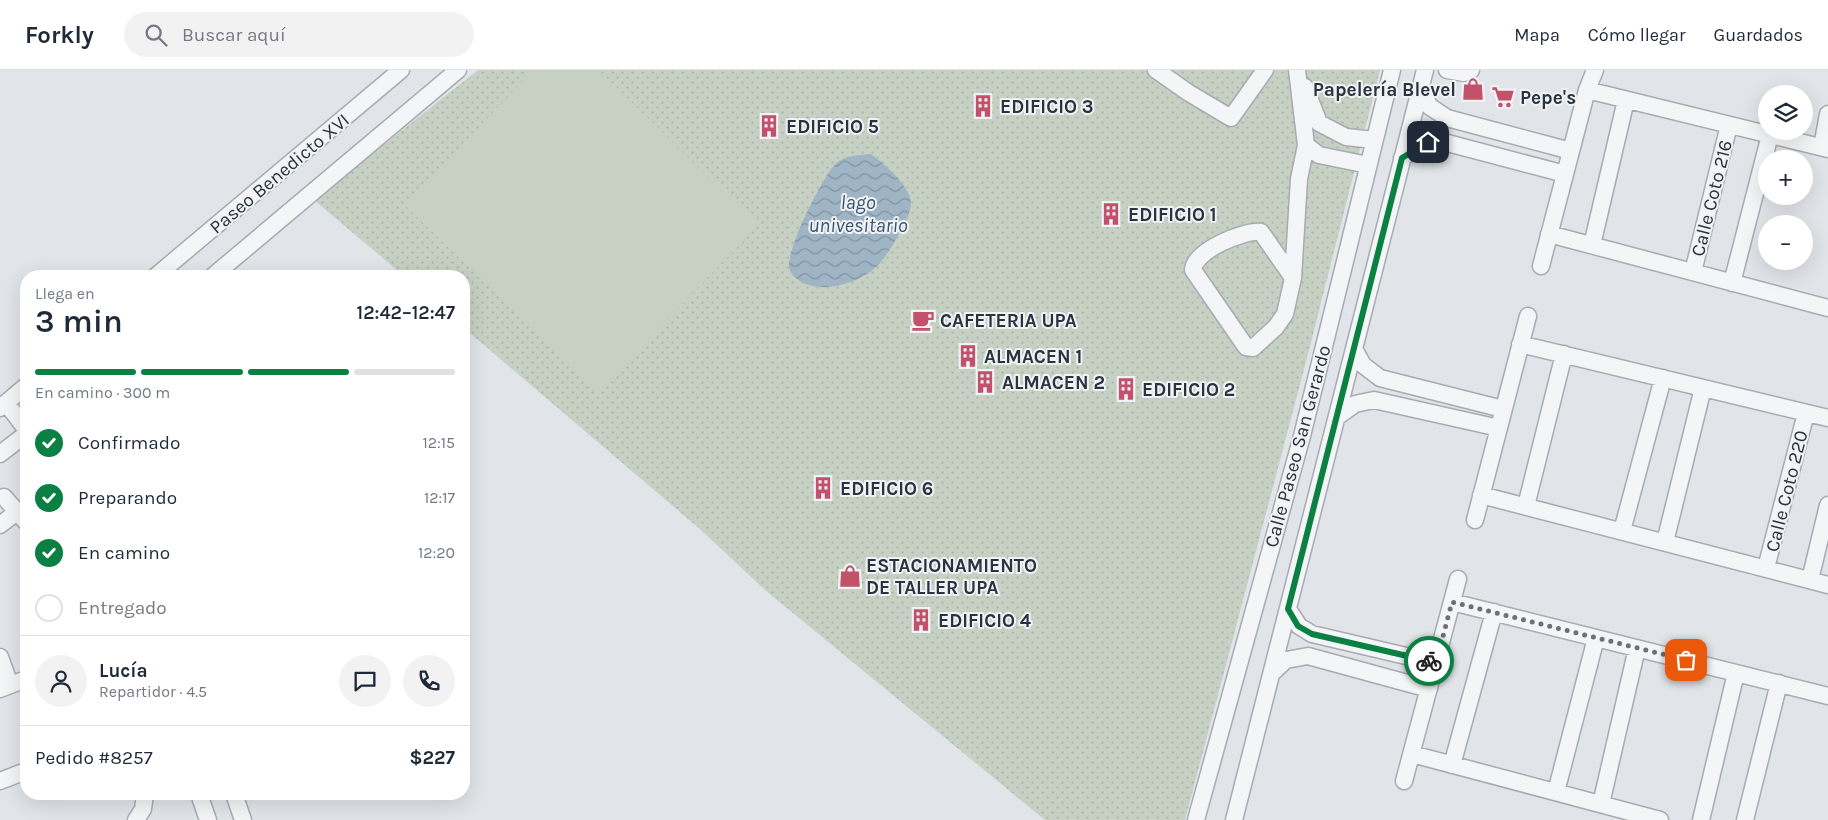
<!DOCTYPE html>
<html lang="es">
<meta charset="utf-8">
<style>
:root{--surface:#fff;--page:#f2f2f3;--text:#1f2937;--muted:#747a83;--line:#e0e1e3;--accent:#0b8043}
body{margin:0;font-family:Karla,sans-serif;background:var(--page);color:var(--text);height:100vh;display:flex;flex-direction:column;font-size:19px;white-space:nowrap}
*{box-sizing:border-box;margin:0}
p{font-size:16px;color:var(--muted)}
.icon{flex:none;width:28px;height:28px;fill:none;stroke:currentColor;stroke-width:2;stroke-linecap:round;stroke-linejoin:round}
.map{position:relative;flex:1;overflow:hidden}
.sheet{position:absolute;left:20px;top:200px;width:450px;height:530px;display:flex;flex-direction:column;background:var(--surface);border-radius:20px;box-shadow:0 5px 20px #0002}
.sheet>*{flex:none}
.buttons{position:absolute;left:1758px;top:15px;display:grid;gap:10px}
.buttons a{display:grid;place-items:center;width:55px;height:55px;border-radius:50%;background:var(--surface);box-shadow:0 5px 20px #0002;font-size:25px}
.pin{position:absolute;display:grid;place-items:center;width:42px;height:42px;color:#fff;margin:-21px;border-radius:10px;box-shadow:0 2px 8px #0006}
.courier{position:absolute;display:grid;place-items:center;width:50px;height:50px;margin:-25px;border:4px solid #0b8043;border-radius:50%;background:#fff;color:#222;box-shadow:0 1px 6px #0007}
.head em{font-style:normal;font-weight:600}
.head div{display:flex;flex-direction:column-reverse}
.head{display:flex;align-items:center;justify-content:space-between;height:85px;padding:0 15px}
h1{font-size:32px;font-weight:600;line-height:38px}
.bar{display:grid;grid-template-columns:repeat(4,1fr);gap:8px 5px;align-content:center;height:60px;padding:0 15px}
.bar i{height:6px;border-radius:4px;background:var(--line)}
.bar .current{background:var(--accent)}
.bar p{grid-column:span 4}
.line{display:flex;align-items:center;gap:12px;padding:0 15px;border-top:1px solid var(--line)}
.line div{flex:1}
.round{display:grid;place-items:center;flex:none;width:52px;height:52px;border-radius:26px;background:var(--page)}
ol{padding:0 15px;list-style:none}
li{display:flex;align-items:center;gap:15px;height:55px}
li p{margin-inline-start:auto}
li .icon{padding:5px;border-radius:50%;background:var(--accent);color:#fff;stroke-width:4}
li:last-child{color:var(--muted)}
li i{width:28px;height:28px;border:2px solid var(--line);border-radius:50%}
header{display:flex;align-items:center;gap:30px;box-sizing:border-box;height:70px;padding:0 25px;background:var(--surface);border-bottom:1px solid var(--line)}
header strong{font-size:24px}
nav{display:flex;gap:28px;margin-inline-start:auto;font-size:18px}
.search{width:350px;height:45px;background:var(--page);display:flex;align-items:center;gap:12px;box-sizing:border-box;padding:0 18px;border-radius:28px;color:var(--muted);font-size:19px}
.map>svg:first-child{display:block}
.grass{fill:url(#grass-dots)}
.pitch{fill:#c7d1c3}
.water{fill:url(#water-waves)}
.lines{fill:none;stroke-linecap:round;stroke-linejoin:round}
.minor-casing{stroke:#a7abb2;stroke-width:19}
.minor{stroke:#f3f5f7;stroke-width:16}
.done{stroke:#6b717a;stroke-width:5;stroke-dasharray:0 9}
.route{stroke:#0b8043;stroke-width:6}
.labels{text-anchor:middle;stroke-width:4;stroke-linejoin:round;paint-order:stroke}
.poi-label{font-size:19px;font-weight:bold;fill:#2b333e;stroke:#f0f3f6;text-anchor:start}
.street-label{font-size:19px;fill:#2b333e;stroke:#f0f3f6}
.water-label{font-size:20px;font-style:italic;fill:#39546e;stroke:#f0f3f6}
</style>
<header>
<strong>Forkly</strong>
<div class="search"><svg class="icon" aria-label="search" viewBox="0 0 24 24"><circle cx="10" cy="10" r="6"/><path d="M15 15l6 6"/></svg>Buscar aquí</div>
<nav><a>Mapa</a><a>Cómo llegar</a><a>Guardados</a></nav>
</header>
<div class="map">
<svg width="1828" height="750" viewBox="0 0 1828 750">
<defs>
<pattern id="grass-dots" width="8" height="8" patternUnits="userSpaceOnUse" patternTransform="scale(1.25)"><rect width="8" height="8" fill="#c7d1c3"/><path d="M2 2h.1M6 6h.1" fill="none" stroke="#abb4a9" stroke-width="1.8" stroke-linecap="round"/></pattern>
<pattern id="water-waves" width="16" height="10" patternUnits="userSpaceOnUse" patternTransform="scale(1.25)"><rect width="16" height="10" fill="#9fb4c5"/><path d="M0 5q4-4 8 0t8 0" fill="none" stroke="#8293a1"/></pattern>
</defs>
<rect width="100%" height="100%" fill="#e1e4e8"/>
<!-- grass -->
<path class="grass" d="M478,0H1380L1307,288L1185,750H1045L765,520L701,460L464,258V206H404L314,130Z"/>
<!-- pitch -->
<path class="pitch" d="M534,0H599L758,156L596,322L404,134Z"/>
<!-- water -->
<path class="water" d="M871,84C884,94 910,115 911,133C911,141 906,151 902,158C895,171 888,185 877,196C860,213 822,225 800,211C795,208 790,204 789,197C788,179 810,135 819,119C835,91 837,86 871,84Z"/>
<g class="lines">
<defs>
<path id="minor" d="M1156,0L1189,23L1231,48L1265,0
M1447,0L1464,3L1471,0
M1421,16L1429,36L1447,48L1571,81
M1305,17L1319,53L1346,67L1374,70
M1587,20L1828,79
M1306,75L1319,85L1368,95
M1822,77L1828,44
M1402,88L1419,76L1440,71L1565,104
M1549,164L1828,238
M1592,175L1626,30
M1541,196L1587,20L1595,0
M1693,202L1729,55
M156,206L401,0
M213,206L458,0
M1293,208L1261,162C1243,160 1194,181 1193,200L1246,277L1253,278L1276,257L1285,244L1293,208L1299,109L1306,75L1297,0
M1732,213L1770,65
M1520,274L1828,348
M1354,279L1363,295L1380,308L1503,339
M6,333L26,359
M0,338L26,316
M1337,347L1355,334L1374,330L1499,358
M0,384L26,364
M1481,425L1828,515
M4,427L26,452
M1526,436L1564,284
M1475,450L1528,246
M0,455L17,442
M1622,461L1663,308
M1665,472L1703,318
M1766,498L1806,343
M1810,510L1828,435
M1452,532L1828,626
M1288,539L1299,556L1312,564L1436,593
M0,587L10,615
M1272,603L1286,590L1308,586L1429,619
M0,619L26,609
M1412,684L1660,750
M1452,695L1494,542
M0,711L26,701
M1404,711L1458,509
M1556,722L1596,568
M199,724L208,750
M234,724L243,750
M1601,734L1637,578
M136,750L143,739L145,724
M1196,750L1302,366L1392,0
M1234,750L1425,0
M1701,750L1736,603
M1745,750L1779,613"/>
</defs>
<!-- minor casing -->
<use href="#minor" class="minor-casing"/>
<!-- minor -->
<use href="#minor" class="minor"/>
</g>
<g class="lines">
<!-- done -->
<path class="done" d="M1429,591L1436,593L1452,532L1686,590"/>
<!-- route -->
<path class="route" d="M1428,72L1402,88L1288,539L1298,556L1312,564L1429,591"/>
</g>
<!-- icons -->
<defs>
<symbol id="shop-bare" viewBox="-9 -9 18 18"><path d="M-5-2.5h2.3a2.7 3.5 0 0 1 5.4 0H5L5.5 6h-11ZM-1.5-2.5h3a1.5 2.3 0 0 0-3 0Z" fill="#c15269" stroke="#f0f3f6" stroke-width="2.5" paint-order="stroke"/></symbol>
<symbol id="supermarket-bare" viewBox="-9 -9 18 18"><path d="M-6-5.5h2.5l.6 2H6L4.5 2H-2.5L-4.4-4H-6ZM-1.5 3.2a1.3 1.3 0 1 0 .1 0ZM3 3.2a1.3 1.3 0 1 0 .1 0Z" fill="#c15269" stroke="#f0f3f6" stroke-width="2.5" paint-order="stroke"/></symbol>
<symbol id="building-bare" viewBox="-9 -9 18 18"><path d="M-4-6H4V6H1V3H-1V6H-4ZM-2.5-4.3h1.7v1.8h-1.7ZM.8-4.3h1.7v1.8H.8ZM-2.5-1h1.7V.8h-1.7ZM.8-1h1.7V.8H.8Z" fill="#c15269" stroke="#f0f3f6" stroke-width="2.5" paint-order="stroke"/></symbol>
<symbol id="cafe-bare" viewBox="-9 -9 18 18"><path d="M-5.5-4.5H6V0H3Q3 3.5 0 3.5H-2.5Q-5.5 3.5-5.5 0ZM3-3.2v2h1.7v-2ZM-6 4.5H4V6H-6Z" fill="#c15269" stroke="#f0f3f6" stroke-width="2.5" paint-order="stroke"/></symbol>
</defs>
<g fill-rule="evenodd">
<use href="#shop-bare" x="1457" y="3" width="32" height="32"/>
<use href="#supermarket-bare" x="1487" y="11" width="32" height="32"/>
<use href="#building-bare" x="967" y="20" width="32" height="32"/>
<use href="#building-bare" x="753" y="40" width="32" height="32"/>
<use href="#building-bare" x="1095" y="128" width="32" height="32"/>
<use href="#cafe-bare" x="907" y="234" width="32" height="32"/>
<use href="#building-bare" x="952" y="270" width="32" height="32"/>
<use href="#building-bare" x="969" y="296" width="32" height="32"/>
<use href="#building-bare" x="1110" y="303" width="32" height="32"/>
<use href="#building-bare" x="807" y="402" width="32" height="32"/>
<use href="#shop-bare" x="834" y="490" width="32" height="32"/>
<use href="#building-bare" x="905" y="534" width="32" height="32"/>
</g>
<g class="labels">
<!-- poi labels -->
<g class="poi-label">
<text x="1456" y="26" text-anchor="end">Papelería Blevel</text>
<text x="1520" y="34">Pepe's</text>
<text x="1000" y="43">EDIFICIO 3</text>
<text x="786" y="63">EDIFICIO 5</text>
<text x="1128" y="151">EDIFICIO 1</text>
<text x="940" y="257">CAFETERIA UPA</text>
<text x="984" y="293">ALMACEN 1</text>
<text x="1002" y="319">ALMACEN 2</text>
<text x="1142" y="326">EDIFICIO 2</text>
<text x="840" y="425">EDIFICIO 6</text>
<text x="866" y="502">ESTACIONAMIENTO<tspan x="866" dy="22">DE TALLER UPA</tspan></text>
<text x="938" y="557">EDIFICIO 4</text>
</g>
<!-- street labels -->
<g class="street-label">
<text transform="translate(279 103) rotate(-40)" y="7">Paseo Benedicto XVI</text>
<text transform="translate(1711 128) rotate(-76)" y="7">Calle Coto 216</text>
<text transform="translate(1297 376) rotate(-75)" y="7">Calle Paseo San Gerardo</text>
<text transform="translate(1786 421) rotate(-76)" y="7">Calle Coto 220</text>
</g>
<!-- water labels -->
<g class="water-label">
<text x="858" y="139">lago<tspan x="858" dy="23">univesitario</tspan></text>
</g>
</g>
</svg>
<div class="buttons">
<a><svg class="icon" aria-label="layers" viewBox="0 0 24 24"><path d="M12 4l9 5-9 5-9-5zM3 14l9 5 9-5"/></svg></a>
<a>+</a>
<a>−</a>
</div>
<div class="pin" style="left:1686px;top:590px;background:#ea580c"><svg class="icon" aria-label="bag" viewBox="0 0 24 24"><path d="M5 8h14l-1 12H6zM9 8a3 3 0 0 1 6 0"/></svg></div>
<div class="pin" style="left:1428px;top:72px;background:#1f2937"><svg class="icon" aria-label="home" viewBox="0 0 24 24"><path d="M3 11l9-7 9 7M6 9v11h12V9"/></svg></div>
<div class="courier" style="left:1429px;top:591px"><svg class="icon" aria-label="bike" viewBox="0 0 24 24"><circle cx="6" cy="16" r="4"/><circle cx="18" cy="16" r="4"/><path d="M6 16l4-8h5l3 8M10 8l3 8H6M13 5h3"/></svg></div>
<section class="sheet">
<div class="head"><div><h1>3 min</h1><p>Llega en</p></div><em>12:42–12:47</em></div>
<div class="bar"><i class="current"></i><i class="current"></i><i class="current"></i><i></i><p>En camino · 300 m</p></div>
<ol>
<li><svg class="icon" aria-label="check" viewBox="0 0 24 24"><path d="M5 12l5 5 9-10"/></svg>Confirmado<p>12:15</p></li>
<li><svg class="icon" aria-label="check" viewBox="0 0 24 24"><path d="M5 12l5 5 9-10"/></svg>Preparando<p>12:17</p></li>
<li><svg class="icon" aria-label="check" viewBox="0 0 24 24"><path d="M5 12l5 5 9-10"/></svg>En camino<p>12:20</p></li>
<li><i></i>Entregado</li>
</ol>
<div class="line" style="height:90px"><a class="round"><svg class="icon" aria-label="person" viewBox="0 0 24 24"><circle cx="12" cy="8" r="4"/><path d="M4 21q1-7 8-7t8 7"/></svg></a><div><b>Lucía</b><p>Repartidor · 4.5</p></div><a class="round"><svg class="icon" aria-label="chat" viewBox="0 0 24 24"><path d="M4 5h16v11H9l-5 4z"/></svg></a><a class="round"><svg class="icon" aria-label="phone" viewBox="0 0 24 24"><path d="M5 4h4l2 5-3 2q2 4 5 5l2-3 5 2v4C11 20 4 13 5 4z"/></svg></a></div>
<div class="line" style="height:65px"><div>Pedido #8257</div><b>$227</b></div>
</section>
</div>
